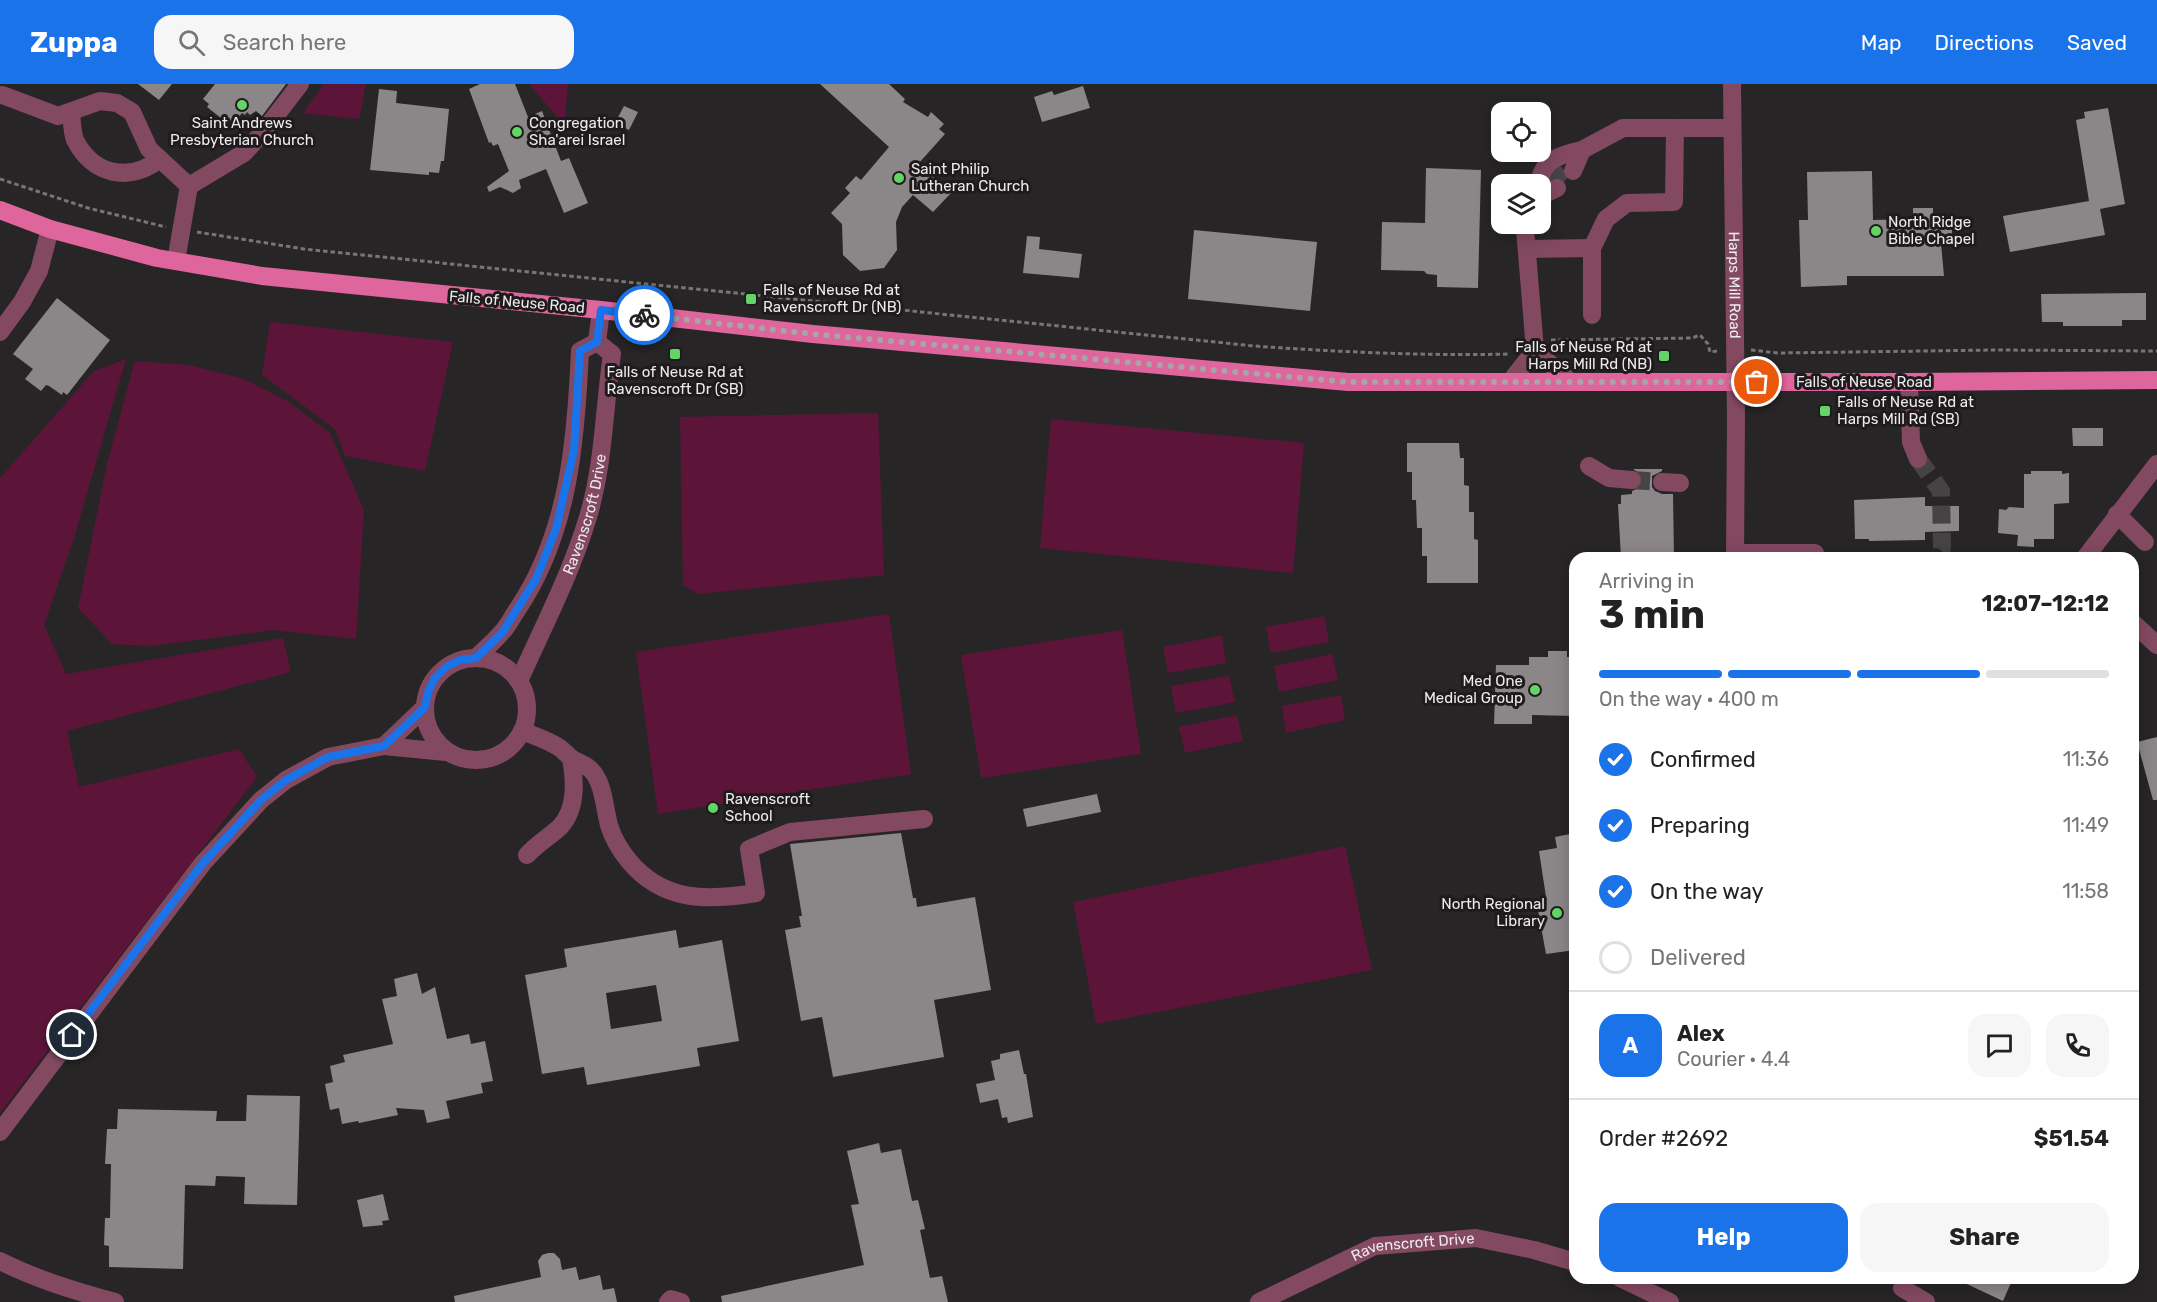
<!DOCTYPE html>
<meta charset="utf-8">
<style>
:root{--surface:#fff;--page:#f6f6f6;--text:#222;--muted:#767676;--line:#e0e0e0;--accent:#1a73e8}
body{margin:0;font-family:Rubik,sans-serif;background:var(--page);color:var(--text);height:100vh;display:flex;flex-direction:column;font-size:22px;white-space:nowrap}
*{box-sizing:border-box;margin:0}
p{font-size:20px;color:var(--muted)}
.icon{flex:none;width:33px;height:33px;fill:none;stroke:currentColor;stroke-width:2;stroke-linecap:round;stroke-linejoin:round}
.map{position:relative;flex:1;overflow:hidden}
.drawer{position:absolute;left:1569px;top:468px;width:570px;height:732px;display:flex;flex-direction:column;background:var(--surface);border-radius:18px;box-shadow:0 3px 15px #0003}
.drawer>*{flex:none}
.buttons{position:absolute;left:1491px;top:18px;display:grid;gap:12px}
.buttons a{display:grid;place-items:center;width:60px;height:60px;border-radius:12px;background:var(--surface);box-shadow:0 3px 15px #0003;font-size:30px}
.pin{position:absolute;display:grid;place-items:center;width:51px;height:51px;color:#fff;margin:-26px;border:3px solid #fff;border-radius:50%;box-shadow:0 2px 6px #0007}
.courier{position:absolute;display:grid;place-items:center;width:60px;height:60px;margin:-30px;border:4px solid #1a73e8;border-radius:50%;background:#fff;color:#222;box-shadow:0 2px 8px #0007}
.head em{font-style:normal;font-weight:700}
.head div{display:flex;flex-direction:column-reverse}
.head{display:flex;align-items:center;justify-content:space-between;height:102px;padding:0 30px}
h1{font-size:39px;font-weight:700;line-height:45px}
.bar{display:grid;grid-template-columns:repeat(4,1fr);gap:9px 6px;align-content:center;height:72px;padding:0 30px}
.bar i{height:8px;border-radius:4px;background:var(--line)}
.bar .current{background:var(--accent)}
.bar p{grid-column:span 4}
.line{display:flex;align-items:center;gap:15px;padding:0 30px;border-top:2px solid var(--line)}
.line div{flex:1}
.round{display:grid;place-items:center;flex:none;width:63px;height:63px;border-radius:18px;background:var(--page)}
ol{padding:0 30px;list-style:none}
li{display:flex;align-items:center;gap:18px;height:66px}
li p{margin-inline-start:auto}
li .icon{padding:6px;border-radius:50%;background:var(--accent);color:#fff;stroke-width:4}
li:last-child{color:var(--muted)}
li i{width:33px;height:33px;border:3px solid var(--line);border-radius:50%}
.cta{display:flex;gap:12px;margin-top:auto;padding:12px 30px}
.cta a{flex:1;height:69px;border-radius:18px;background:var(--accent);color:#fff;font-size:24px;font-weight:700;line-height:69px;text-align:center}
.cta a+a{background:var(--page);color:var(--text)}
header{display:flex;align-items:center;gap:36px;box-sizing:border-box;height:84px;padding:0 30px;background:var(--accent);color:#fff}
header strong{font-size:28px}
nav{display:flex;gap:33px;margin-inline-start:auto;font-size:21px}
.search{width:420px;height:54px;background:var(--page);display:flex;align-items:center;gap:15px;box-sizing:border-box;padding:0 21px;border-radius:18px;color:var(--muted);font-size:22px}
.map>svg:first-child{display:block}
.green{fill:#5c1539}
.building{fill:#8b8789;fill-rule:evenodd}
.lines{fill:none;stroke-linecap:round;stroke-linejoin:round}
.minor-tunnel{stroke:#464344;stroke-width:18;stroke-dasharray:18 9;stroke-linecap:butt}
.path{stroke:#787576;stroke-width:3;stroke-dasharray:4.5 3;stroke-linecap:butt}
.minor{stroke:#834961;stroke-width:18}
.major{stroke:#df669c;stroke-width:18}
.done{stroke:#a8a5a6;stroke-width:6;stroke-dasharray:0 10.8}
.route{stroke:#1a73e8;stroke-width:8}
.poi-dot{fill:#64d467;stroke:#1f1b1d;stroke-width:2}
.labels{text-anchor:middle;stroke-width:6;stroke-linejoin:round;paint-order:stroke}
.poi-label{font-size:15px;fill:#edeaeb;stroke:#1f1b1d;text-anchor:start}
.street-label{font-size:15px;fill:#edeaeb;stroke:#1f1b1d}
</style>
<header>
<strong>Zuppa</strong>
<div class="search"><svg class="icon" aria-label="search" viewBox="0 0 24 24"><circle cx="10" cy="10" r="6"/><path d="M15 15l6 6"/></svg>Search here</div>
<nav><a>Map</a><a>Directions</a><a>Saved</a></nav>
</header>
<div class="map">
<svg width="2157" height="1218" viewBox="0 0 2157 1218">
<rect width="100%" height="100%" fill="#282526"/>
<!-- green -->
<path class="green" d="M324,0H366L359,35L303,29Z
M529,0H568L564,41Z
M270,238L453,258L425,387L345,372L335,345L262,291Z
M126,275L74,454L44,541L66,590L283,554L291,588L67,647L79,703L239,665L257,693L0,1029V394L94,287Z
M135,277L189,281L244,295L289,318L330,349L364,426L356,555L273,546L151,562L112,560L78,524L107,380Z
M878,329L884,491L698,510L683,501L680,333Z
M1051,335L1304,359L1293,489L1040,464Z
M889,530L911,690L658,730L636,568Z
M1324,532L1329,558L1271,569L1266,543Z
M1122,546L1141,670L981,694L961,571Z
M1222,551L1226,579L1168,589L1163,563Z
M1332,570L1338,596L1279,608L1274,582Z
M1229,592L1235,618L1176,629L1171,602Z
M1341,611L1345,636L1286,649L1282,622Z
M1237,631L1243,657L1185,669L1179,643Z
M1345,762L1372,886L1096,940L1073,818Z"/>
<!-- building -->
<path class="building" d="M138,0H172L159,16Z
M215,0H286L262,32L256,27L250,31L247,28L245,31L242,29L234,39L228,35L226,38L207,23L209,20L203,15Z
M480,0H515L528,33L542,27L561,77L569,74L588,119L564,129L546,85L519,96L521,104L513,109L500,103L489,108L487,103L509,87L498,60L493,62L491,58L489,59L469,5Z
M820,0H889L905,15L903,18L928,33L931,28L944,40L939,45L945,50L919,79L951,109L933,128L913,111L902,123L896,138L897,166L884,184L860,187L843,171L842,140L831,129L850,109L845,104L856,92L861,96L889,63Z
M1083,2L1090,24L1042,38L1034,13L1052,7L1054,11Z
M379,5L397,7L396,19L449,25L444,77H441L439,89L429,88V91L370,86Z
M624,22L638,28L629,46L615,39Z
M2108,24L2125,120L2100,125L2105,151L2010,168L2003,132L2089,117L2076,36L2085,34L2084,28Z
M1426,84L1481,86L1478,204L1437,203V191L1427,190L1424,187L1381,186L1382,138L1425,139Z
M1872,87L1873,136L1913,135V124H1933V133H1942V142L1952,141V156L1941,159L1944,192H1847V201L1801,203L1799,136H1808L1807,88Z
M1194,146L1317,158L1310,227L1188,215Z
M1027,152L1040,153L1039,165L1082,170L1079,194L1023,189Z
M2146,209V236H2122V242H2063V238H2042L2041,210Z
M57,214L110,256L67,311L63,308L62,311L49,302L46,301L41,307L25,295L33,285L13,270Z
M2072,344H2103V362H2073Z
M1407,359H1459L1460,374H1464V401L1469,402V428H1474V455L1478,456V499H1427V472H1422V444H1417L1416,416H1412V388H1407Z
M1633,385H1662V387L1652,392V403L1655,407L1662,410H1673L1674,474H1621L1618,420H1621V411L1632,410V407L1641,403L1643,398L1642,391Z
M2031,387H2062V390L2069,389V419L2054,420V455H2034V463L2017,462L2018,451L1998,449L1999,425L2006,426L2009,423L2024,424V390H2031Z
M1925,413V422H1959V447L1925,448V456L1869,457V455H1855L1854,416Z
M1548,567H1567V573H1575V632L1532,631V640H1494L1496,581H1529V573H1548Z
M2157,653V716H2153L2137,658Z
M1097,710L1101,728L1027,743L1023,725Z
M901,749L913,814H916L917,823L975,813L991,906L934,916L944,973L833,993L822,933L801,937L785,846L801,843L799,832H802L790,760Z
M1575,749V866L1546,870L1536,815L1546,813L1539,767L1557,764L1555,753Z
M676,846L679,864L722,856L739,957L697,964L700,982L587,1001L584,983L542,990L525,891L567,883L564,865ZM656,901L662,937L611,945L606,909Z
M417,889L422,910L435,903L447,955L469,950L471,960L485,957L493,997L481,999L483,1009L446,1017L450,1034L427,1039L424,1026L396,1024L398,1031L359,1039L358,1037L342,1040L339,1024L330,1026L325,1000L333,998L330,982L345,978L343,971L393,960L382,915L397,912L394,895Z
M1019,966L1024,990H1026L1033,1033L1008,1039L1007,1033L1002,1034L998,1015L980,1019L976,1000L995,996L991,977L1000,975V970Z
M247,1011L300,1012L297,1121L244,1120L245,1093L216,1092L215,1102L185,1101L183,1185L109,1183V1162L104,1161L105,1134H110L111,1080H105L107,1045H117L118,1025L217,1027L216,1037H246Z
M879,1059L881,1069L901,1065L912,1117L918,1116L925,1145L920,1146L930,1194L942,1192L948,1218H722L721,1212L864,1181L851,1121L859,1120L847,1067Z
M383,1110L389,1136L382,1137L383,1141L363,1143L357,1116Z
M548,1169H554L560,1175L562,1186L576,1183L579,1196L600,1191L603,1206L614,1204L617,1218H455L454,1212L541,1193L538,1177L542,1171Z
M1954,1194H2013L2003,1217Z"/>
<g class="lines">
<!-- minor-tunnel -->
<path class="minor-tunnel" d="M1551,98L1566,83
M1918,375L1941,407L1942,464L1935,474
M1632,396L1662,398"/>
<!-- path -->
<path class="path" d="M0,95L88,124L166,143
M197,148L304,165L1254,262C1339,268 1424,272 1510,270
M1551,256L1692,254L1700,251L1708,260L1710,268L1717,267
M1751,266L1778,269L1995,266L2157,267"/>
<!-- minor -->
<g class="minor">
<path id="s1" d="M1732,0L1736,335L1735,474"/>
<path d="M2,11L58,32L100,17L117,19L132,28L149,65L189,102"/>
<path d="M71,28C72,37 72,48 75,56C93,91 129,99 160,75"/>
<path d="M1573,87L1582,66L1623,44H1732"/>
<path d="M1539,100C1542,75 1560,71 1582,66"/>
<path d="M1540,112L1557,104"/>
<path d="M1527,140L1525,145L1535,266L1570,298"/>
<path d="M1527,165L1592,164"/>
<path d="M176,177L189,102L244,69L264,47L300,0"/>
<path d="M1592,231V164L1606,135L1627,119L1674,118L1675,44"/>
<path d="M0,248L22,218L39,187L50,145"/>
<path d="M597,258L601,226"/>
<path d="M1510,298L1535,266"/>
<path d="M1909,298L1911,358L1918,375"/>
<path d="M1589,382L1609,394L1632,396"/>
<path d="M1662,398L1680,399"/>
<path d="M2117,430L2145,458"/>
<path d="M1735,469H1815"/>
<path d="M2085,474L2157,380"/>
<path d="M2133,539L2157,561"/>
<path d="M476,574C484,565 494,558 502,548C508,542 512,533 517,526C569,449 576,357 580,267L597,258"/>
<circle cx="476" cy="625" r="51"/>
<path id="s2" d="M519,597C543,543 571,490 588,433C604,380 604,324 612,270L597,258"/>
<path d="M425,623L384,662L446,668"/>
<path d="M522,647C535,652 548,656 560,664C565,668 569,673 574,676C579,679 586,681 590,685C604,698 604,723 609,741C613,755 620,766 629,777C663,818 707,817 756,809L749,765L790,748L924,735"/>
<path d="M527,771C537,760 549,753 560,743C577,725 575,697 571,674"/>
<path d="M0,1048L203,779L261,716L286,696L328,673L384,662"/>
<path d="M0,1177C38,1196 75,1207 115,1218"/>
<path d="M1620,1194L1670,1218"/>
<path d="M1902,1204L1926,1218"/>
<path d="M668,1218L671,1215L681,1218"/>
<path id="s3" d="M1259,1218L1375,1162L1476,1154L1534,1166L1575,1178"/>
</g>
<!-- major -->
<path class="major" d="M0,126L50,145L157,174L262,192L601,226L813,250L1348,298H1909L2157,296"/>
</g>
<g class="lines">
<!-- done -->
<path class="done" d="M644,231L813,250L1348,298H1757"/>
<!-- route -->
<path class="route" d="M72,951L203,779L261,716L286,696L328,673L384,662L425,623L428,608L435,594L446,583L460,576L476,574L502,549L536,495L556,445L574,366L580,267L597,258L601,226L644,231"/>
</g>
<!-- markers -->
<g class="poi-dot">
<circle cx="242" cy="21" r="6"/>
<circle cx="517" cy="48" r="6"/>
<circle cx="899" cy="94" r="6"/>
<circle cx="1876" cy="147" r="6"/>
<rect x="745" y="209" width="12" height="12" rx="3"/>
<rect x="669" y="264" width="12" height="12" rx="3"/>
<rect x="1658" y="266" width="12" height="12" rx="3"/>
<rect x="1819" y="321" width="12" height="12" rx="3"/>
<circle cx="1535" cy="606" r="6"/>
<circle cx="713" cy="724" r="6"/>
<circle cx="1557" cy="829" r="6"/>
</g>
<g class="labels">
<!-- poi labels -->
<g class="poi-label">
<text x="242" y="44" text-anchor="middle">Saint Andrews<tspan x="242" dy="17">Presbyterian Church</tspan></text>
<text x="529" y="44">Congregation<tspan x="529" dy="17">Sha'arei Israel</tspan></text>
<text x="911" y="90">Saint Philip<tspan x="911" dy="17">Lutheran Church</tspan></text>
<text x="1888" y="143">North Ridge<tspan x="1888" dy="17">Bible Chapel</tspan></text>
<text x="763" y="211">Falls of Neuse Rd at<tspan x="763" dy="17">Ravenscroft Dr (NB)</tspan></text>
<text x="1652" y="268" text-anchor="end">Falls of Neuse Rd at<tspan x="1652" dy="17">Harps Mill Rd (NB)</tspan></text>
<text x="675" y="293" text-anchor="middle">Falls of Neuse Rd at<tspan x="675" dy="17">Ravenscroft Dr (SB)</tspan></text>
<text x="1837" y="323">Falls of Neuse Rd at<tspan x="1837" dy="17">Harps Mill Rd (SB)</tspan></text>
<text x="1523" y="602" text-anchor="end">Med One<tspan x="1523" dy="17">Medical Group</tspan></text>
<text x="725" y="720">Ravenscroft<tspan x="725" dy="17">School</tspan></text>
<text x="1545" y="825" text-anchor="end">North Regional<tspan x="1545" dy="17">Library</tspan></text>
</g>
<!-- street labels -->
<g class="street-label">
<text dy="5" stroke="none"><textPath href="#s1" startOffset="201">Harps Mill Road</textPath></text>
<text transform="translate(517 218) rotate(5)" y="5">Falls of Neuse Road</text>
<text x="1864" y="303">Falls of Neuse Road</text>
<text dy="5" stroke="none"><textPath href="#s2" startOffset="180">Ravenscroft Drive</textPath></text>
<text dy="5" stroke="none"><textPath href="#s3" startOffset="166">Ravenscroft Drive</textPath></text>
</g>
</g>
</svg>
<div class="buttons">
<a><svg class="icon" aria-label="locate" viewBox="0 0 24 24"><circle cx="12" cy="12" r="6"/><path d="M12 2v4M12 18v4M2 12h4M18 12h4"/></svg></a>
<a><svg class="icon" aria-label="layers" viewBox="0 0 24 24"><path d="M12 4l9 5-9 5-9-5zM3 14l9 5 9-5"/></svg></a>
</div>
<div class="pin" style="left:1757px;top:298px;background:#ea580c"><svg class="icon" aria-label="bag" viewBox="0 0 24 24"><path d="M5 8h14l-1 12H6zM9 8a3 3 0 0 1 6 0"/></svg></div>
<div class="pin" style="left:72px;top:951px;background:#1f2937"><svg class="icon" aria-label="home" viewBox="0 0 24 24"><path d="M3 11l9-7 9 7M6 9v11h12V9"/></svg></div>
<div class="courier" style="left:644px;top:231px"><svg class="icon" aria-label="bike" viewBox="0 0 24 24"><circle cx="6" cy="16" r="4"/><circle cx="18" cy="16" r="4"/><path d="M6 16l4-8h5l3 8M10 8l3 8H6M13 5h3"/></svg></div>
<section class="drawer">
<div class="head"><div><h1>3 min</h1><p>Arriving in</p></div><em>12:07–12:12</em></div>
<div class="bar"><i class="current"></i><i class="current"></i><i class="current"></i><i></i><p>On the way · 400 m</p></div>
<ol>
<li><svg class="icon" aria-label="check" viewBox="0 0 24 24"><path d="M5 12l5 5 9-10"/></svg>Confirmed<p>11:36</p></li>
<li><svg class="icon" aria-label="check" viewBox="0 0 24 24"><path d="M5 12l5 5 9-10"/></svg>Preparing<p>11:49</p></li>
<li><svg class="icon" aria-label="check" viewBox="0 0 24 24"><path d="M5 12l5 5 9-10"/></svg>On the way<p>11:58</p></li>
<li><i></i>Delivered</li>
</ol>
<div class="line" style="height:108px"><b class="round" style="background:var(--accent);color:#fff">A</b><div><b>Alex</b><p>Courier · 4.4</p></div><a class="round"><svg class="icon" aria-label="chat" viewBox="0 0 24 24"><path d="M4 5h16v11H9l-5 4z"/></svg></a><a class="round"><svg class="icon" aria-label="phone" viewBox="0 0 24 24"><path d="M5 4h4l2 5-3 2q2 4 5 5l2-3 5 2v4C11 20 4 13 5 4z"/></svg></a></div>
<div class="line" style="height:78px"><div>Order #2692</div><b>$51.54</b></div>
<div class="cta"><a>Help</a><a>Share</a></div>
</section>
</div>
